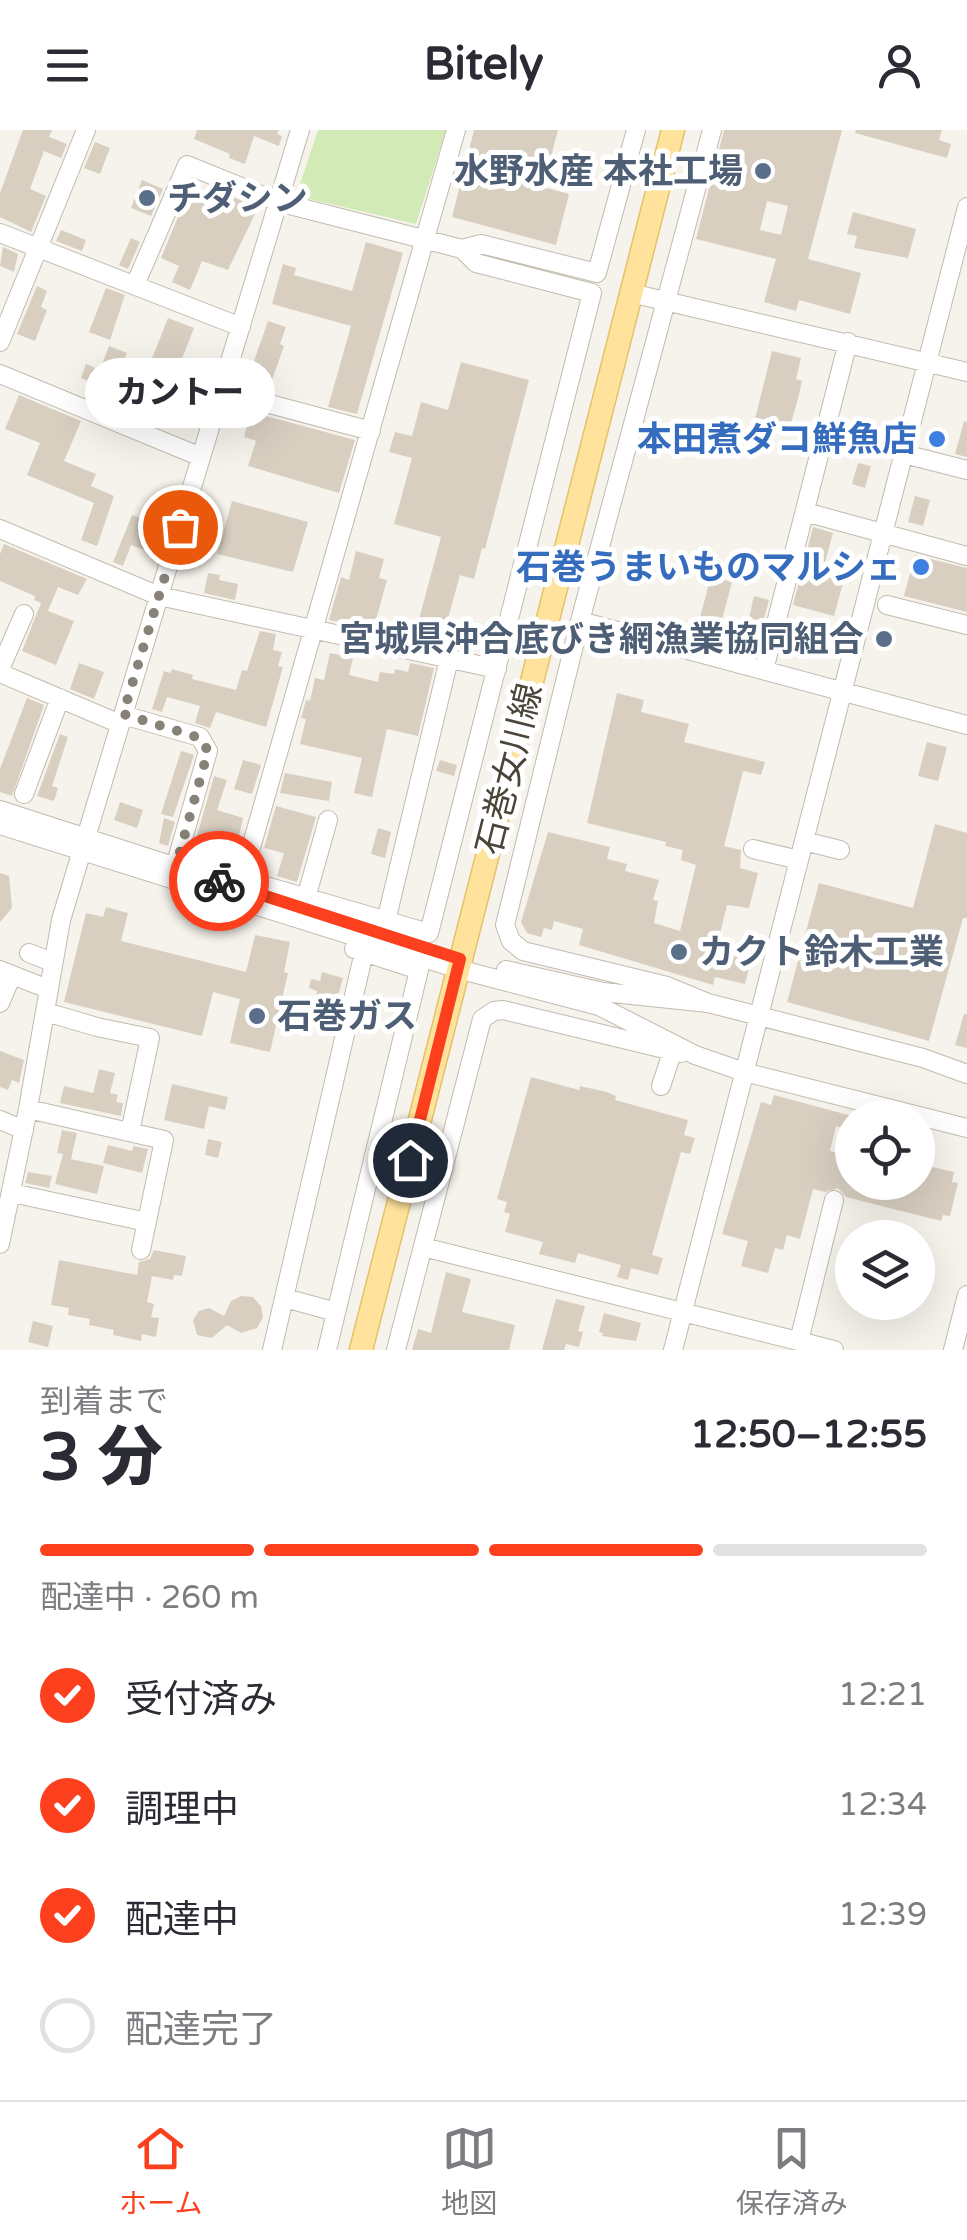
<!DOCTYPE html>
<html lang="ja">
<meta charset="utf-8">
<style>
:root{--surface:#fff;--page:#f2f2f3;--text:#2b2b33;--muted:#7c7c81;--line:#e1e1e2;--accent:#fc3f1d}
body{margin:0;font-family:"Varela Round","Noto Sans JP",sans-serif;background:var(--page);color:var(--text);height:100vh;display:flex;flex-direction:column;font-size:38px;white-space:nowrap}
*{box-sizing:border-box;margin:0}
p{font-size:32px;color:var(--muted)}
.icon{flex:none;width:55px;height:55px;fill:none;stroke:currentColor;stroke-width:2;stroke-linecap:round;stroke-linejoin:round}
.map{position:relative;height:1220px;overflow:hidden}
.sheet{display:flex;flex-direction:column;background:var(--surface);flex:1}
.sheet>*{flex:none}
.fabs{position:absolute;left:835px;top:970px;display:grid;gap:20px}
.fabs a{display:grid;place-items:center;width:100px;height:100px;border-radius:50%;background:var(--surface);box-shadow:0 10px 40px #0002;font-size:50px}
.pin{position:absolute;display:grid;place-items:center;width:85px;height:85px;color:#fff;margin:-42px;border:5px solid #fff;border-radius:50%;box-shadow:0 2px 10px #0007}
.courier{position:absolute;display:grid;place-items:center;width:100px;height:100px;margin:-50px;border:8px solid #fc3f1d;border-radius:50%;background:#fff;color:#222;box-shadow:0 2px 12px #0007}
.bubble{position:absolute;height:70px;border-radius:35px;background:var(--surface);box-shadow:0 10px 40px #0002;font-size:32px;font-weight:800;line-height:70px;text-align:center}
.head em{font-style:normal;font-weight:800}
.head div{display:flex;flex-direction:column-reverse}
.head{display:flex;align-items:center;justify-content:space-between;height:170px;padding:0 40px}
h1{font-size:65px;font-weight:800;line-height:75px}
.bar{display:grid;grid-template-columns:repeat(4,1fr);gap:15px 10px;align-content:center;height:120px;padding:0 40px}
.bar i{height:12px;border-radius:8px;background:var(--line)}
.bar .selected{background:var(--accent)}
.bar p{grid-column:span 4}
ol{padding:0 40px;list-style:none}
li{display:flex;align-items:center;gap:30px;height:110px}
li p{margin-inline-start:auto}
li .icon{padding:10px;border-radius:50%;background:var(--accent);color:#fff;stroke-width:4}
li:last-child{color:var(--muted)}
li i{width:55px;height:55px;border:5px solid var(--line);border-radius:50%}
header{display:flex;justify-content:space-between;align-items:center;height:130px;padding:0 40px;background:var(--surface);font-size:45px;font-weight:800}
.tabs{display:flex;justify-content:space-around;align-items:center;height:140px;border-top:2px solid var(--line);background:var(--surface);font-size:28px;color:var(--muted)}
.tabs a{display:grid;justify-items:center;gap:5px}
.tabs .selected{color:var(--accent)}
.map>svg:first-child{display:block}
.green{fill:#d2eab5}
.building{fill:#d8cfc1;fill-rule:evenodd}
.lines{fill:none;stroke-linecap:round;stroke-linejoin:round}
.minor-casing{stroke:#c2bbae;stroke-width:20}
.major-casing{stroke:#e6c16a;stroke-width:25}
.minor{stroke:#fff;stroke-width:18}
.major{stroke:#ffe39c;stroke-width:22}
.done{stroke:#878178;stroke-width:10;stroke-dasharray:0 18}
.route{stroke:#fc3f1d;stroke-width:12}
.service-dot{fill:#5c6f8a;stroke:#fff;stroke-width:4}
.shop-dot{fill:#3f7fe0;stroke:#fff;stroke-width:4}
.labels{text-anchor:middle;stroke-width:10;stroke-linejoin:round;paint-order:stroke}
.service-label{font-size:35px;font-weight:bold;fill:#4e5e75;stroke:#fff;text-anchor:start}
.shop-label{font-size:35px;font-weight:bold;fill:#366cbe;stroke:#fff;text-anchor:end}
.street-label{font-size:35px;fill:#4b4439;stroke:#fff}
</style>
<header><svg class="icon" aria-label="menu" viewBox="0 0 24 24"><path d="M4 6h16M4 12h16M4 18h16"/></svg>Bitely<svg class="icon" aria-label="person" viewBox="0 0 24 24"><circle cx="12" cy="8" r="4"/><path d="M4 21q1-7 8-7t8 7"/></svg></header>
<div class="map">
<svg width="967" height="1220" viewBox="0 0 967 1220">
<rect width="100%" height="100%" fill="#f6f3ec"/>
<!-- green -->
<path class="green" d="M318,0H446L416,94L305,68L299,57Z"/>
<!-- building -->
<path class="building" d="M23,0H52L49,7L67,14L61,28L44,21L30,59L46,66L31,102L0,87V63Z
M197,0H279L277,4L282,6L279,16L254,6L245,34L229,28L230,24L194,9Z
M474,0H558L543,57L569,64L556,115L452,87Z
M724,0H842L808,129L861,143L850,184L799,170L796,181L764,172L776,129L696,109ZM767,71L788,76L781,105L760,100Z
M856,0H942L939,10L951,14L947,28L855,3Z
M95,12L110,18L100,44L84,38Z
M142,50L163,59L151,86L131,78Z
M188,63L226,79L231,66L255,76L253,81L256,82L228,140L202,131L190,160L172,152L179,136L161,128Z
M853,82L916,99L908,128L854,118L857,106L847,104Z
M61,100L86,110L82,121L56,111Z
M131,108L140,112L128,139L119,135Z
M366,112L403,123L357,284L328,277L351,196L272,174L283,134L296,138L294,145L352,161Z
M3,117L18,124L14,142L0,136Z
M37,156L47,161L41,177L47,180L35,211L17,204Z
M106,158L125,165L110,210L89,202Z
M168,188L194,198L182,229L209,240L205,253L151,231Z
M268,191L286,197L280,214L284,216L268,261L246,254Z
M109,216L127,223L103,273L88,267L93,253L81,248L86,234L100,240Z
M772,221L801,228L796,249L802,251L798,269L791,293L784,294L782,300L754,293Z
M461,232L529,250L485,419L482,418L474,449L460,445L441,514L414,508L441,407L394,394L412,328L389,322L395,302L412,306L421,272L448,280Z
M144,254L153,257L142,284L134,280L136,276L130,274L138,255L143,257Z
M19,265L81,291L64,331L96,344L91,356L114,366L97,416L81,410L94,373L27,345L40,313L5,299Z
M251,282L355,310L339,363L248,336L256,311L244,307Z
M964,291L967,292V327L955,324Z
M858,333L871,336L865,358L852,354Z
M915,366L930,370L923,396L908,392Z
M232,371L308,392L293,442L217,424Z
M132,385L167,398L158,425L131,415L123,436L113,432Z
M813,397L833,403L823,440L845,446L834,486L793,475Z
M4,414L87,449L78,465L58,457L48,481L74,491L56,535L22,521L41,473L34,470L35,466L0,451V424Z
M356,421L384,429L379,448L387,450L374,497L344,489L343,493L329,490L341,447L349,450Z
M915,425L967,438V482L904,466Z
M208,443L220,445L219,450L238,454L235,470L204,463Z
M711,446L732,452L719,501L698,495Z
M754,466L769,470L763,492L749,488Z
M260,501L276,504L273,520L282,522L278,536L283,537L266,597L216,582L210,598L195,593L200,576L167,567L162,582L152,579L164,541L170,543L172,539L193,545L192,549L236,560L242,540L247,541Z
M330,523L353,528L349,545L378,552L380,542L394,544L395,539L408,542L410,533L434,538L418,606L387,599L372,667L354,663L362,628L300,614L306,589L301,588L306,570L310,571L315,548L324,550Z
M79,533L104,542L94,569L70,559Z
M617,563L644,570L641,582L689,594L684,612L765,632L761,645L743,641L724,716L741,720L740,738L758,743L749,778L727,775L719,808L726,810L722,823L751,831L745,854L715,847L713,855L579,815L583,799L554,791L552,800L544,798L541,807L527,803L521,792L548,702L610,717L607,729L627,734L625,741L659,750L653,770L658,771L654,793L680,801L696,735L681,730L683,720L665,716L666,712L587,693Z
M27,568L44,575L12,666L0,662V639Z
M60,604L68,607L52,656L58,658L54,671L37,666Z
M927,612L947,617L938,651L918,646Z
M181,621L194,625L173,687L161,684Z
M243,630L261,635L252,664L234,659Z
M440,630L457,635L454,646L436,641Z
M285,643L332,652L329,671L280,663Z
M214,646L227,650L217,680L243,688L234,728L194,716Z
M120,672L143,680L137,698L114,690Z
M276,676L316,687L297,752L277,746L284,723L264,718Z
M164,688L175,692L168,716L159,713Z
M935,694L967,703V788H963L929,911L787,872L819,753L913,778Z
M378,698L391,702L385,728L371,724Z
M0,743L9,746L12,778L0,792Z
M106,777L128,783L121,811L246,842L255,805L290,812L284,842L288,843L270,922L230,913L240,869L213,862L202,906L64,872L86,783L103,787Z
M322,842L343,848L333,884L313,879L317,861L309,858L311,849L320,851Z
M964,884H967V918L955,915Z
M0,921L24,930L19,953L12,950L8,960L0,957Z
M99,939L115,943L110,963L118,965L116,972L123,973L121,986L60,973L64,956L93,963Z
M531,947L579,960L580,956L607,962L616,966L615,970L688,990L684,1005L695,1008L690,1024L681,1022L652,1125L663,1128L658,1145L631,1138L628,1150L617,1147L621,1135L578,1123L575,1133L539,1124L543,1112L505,1102L510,1084L504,1082L507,1072L497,1069Z
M172,954L228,967L225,980L209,976L204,999L164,990Z
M774,965L852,986V1001L836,996L830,1021L852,1026V1052H918L919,1034L954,1042L952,1052L958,1053L950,1086L943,1085L941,1091L846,1067L838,1058L825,1062L813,1059L800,1109L787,1105L783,1120L775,1118L768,1143L741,1136L748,1111L722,1104L761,972L771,975Z
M62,1000L77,1003L71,1029L104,1036L97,1064L55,1054L63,1024L57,1023Z
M208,1009L222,1012L218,1028L205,1025Z
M108,1015L132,1021L133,1016L148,1019L142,1043L103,1033Z
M28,1042L52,1046L49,1058L25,1053Z
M154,1120L186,1126L182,1146L174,1145L173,1150L152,1146L147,1172L154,1174L151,1187L159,1188L156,1207L142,1204L141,1211L113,1205L114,1200L89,1195L90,1189L68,1185L69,1178L51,1175L59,1130L137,1145L139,1132L150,1129Z
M446,1142L471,1149L462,1182L515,1195L509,1220H412L418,1199L431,1203Z
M241,1166L253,1167L261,1176L263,1187L257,1198L241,1203L227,1195L212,1208L197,1205L193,1190L199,1181L209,1178L224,1186L231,1171Z
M556,1169L585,1176L578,1201L583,1202L579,1217L566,1214L564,1220H542Z
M604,1183L641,1193L636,1211L602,1206L603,1203L599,1202Z
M33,1191L53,1196L48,1217L28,1212Z"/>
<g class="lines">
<defs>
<path id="minor" d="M0,103L241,197
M135,155L187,35L278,72L462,119L481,114L597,143L636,0
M631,163L967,242
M0,212L86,0
M0,244L201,327
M221,261L371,301
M904,324L967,340
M805,382L967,426
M0,399L159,466L497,539
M887,475L967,495
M580,491L967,595
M0,539L24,484
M764,540L848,212
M0,543L120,594
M123,585L200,607L208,621L175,737
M24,664L60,568
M0,680L195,743
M0,695L458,839L599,876L695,925L744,942L967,998
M804,711L840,720
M753,719L799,730
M187,740L217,742L429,803L592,163L476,133L462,119
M242,749L456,0
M306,768L328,690
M386,791L449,529
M29,823L52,832
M0,840L48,859
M506,840L603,862L708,873L923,928L967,944
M0,873L12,845
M708,873L667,856L523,821L511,811L505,795L580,491L712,0
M46,882L97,897L150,908L130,1002
M661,956L672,923
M28,979L164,1010L141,1120
M0,990L24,1000
M12,1063L147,1092
M0,1114L28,979L61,790L300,0
M423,1117L834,1220
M285,1168L336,1182
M799,1211L834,1070
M272,1220L364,822
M327,1220L419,840L354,819
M396,1220L482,889L494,881L503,880L681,923
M673,1220L967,77
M953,1220L967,1165"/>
<path id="major" d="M361,1220L673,0"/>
</defs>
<!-- minor casing -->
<use href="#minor" class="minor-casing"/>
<!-- major casing -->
<use href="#major" class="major-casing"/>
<!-- minor -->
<use href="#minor" class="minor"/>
<!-- major -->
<use href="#major" class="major"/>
</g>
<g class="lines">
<!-- done -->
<path class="done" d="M180,397L123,584L200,608L208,621L176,736L219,751"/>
<!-- route -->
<path class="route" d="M219,751L460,829L410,1030"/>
</g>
<!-- markers -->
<g class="service-dot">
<circle cx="763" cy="41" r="10"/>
<circle cx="147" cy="68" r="10"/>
<circle cx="884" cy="509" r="10"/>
<circle cx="679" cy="822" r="10"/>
<circle cx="257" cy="886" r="10"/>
</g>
<g class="shop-dot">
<circle cx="937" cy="309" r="10"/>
<circle cx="921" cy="437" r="10"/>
</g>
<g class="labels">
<!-- service labels -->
<g class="service-label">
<text x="743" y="53" text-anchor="end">水野水産 本社工場</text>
<text x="167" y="80">チダシン</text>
<text x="864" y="521" text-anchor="end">宮城県沖合底びき網漁業協同組合</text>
<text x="699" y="834">カクト鈴木工業</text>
<text x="277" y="898">石巻ガス</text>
</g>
<!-- shop labels -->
<g class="shop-label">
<text x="917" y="321">本田煮ダコ鮮魚店</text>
<text x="901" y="449">石巻うまいものマルシェ</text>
</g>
<!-- street labels -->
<g class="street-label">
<text transform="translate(509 639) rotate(-76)" y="12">石巻女川線</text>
</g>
</g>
</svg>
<div class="fabs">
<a><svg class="icon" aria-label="locate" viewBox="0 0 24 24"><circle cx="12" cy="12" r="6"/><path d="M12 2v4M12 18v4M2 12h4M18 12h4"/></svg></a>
<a><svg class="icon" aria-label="layers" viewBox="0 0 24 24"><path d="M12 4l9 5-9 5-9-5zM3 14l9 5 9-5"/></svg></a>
</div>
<div class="pin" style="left:180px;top:397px;background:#ea580c"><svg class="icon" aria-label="bag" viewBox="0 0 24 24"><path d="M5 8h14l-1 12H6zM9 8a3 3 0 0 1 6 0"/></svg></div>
<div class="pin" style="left:410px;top:1030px;background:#1f2937"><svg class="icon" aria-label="home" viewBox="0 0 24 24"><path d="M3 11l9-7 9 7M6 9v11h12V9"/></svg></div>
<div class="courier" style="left:219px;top:751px"><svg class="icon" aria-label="bike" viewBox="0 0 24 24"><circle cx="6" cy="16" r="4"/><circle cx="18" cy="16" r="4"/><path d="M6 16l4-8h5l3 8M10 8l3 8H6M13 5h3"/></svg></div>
<div class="bubble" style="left:85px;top:228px;width:190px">カントー</div>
</div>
<section class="sheet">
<div class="head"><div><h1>3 分</h1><p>到着まで</p></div><em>12:50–12:55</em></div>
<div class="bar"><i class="selected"></i><i class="selected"></i><i class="selected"></i><i></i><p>配達中 · 260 m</p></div>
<ol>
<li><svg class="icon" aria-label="check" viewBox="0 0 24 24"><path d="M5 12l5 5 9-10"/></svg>受付済み<p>12:21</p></li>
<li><svg class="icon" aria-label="check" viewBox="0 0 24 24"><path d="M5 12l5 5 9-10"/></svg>調理中<p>12:34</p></li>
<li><svg class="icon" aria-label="check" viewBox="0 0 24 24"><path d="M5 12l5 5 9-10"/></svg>配達中<p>12:39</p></li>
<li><i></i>配達完了</li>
</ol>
</section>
<nav class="tabs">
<a class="selected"><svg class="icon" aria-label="home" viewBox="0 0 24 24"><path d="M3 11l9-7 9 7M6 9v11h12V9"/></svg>ホーム</a>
<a><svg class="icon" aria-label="map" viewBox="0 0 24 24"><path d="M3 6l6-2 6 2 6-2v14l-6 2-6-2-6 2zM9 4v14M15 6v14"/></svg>地図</a>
<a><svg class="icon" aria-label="saved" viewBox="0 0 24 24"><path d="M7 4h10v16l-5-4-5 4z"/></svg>保存済み</a>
</nav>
